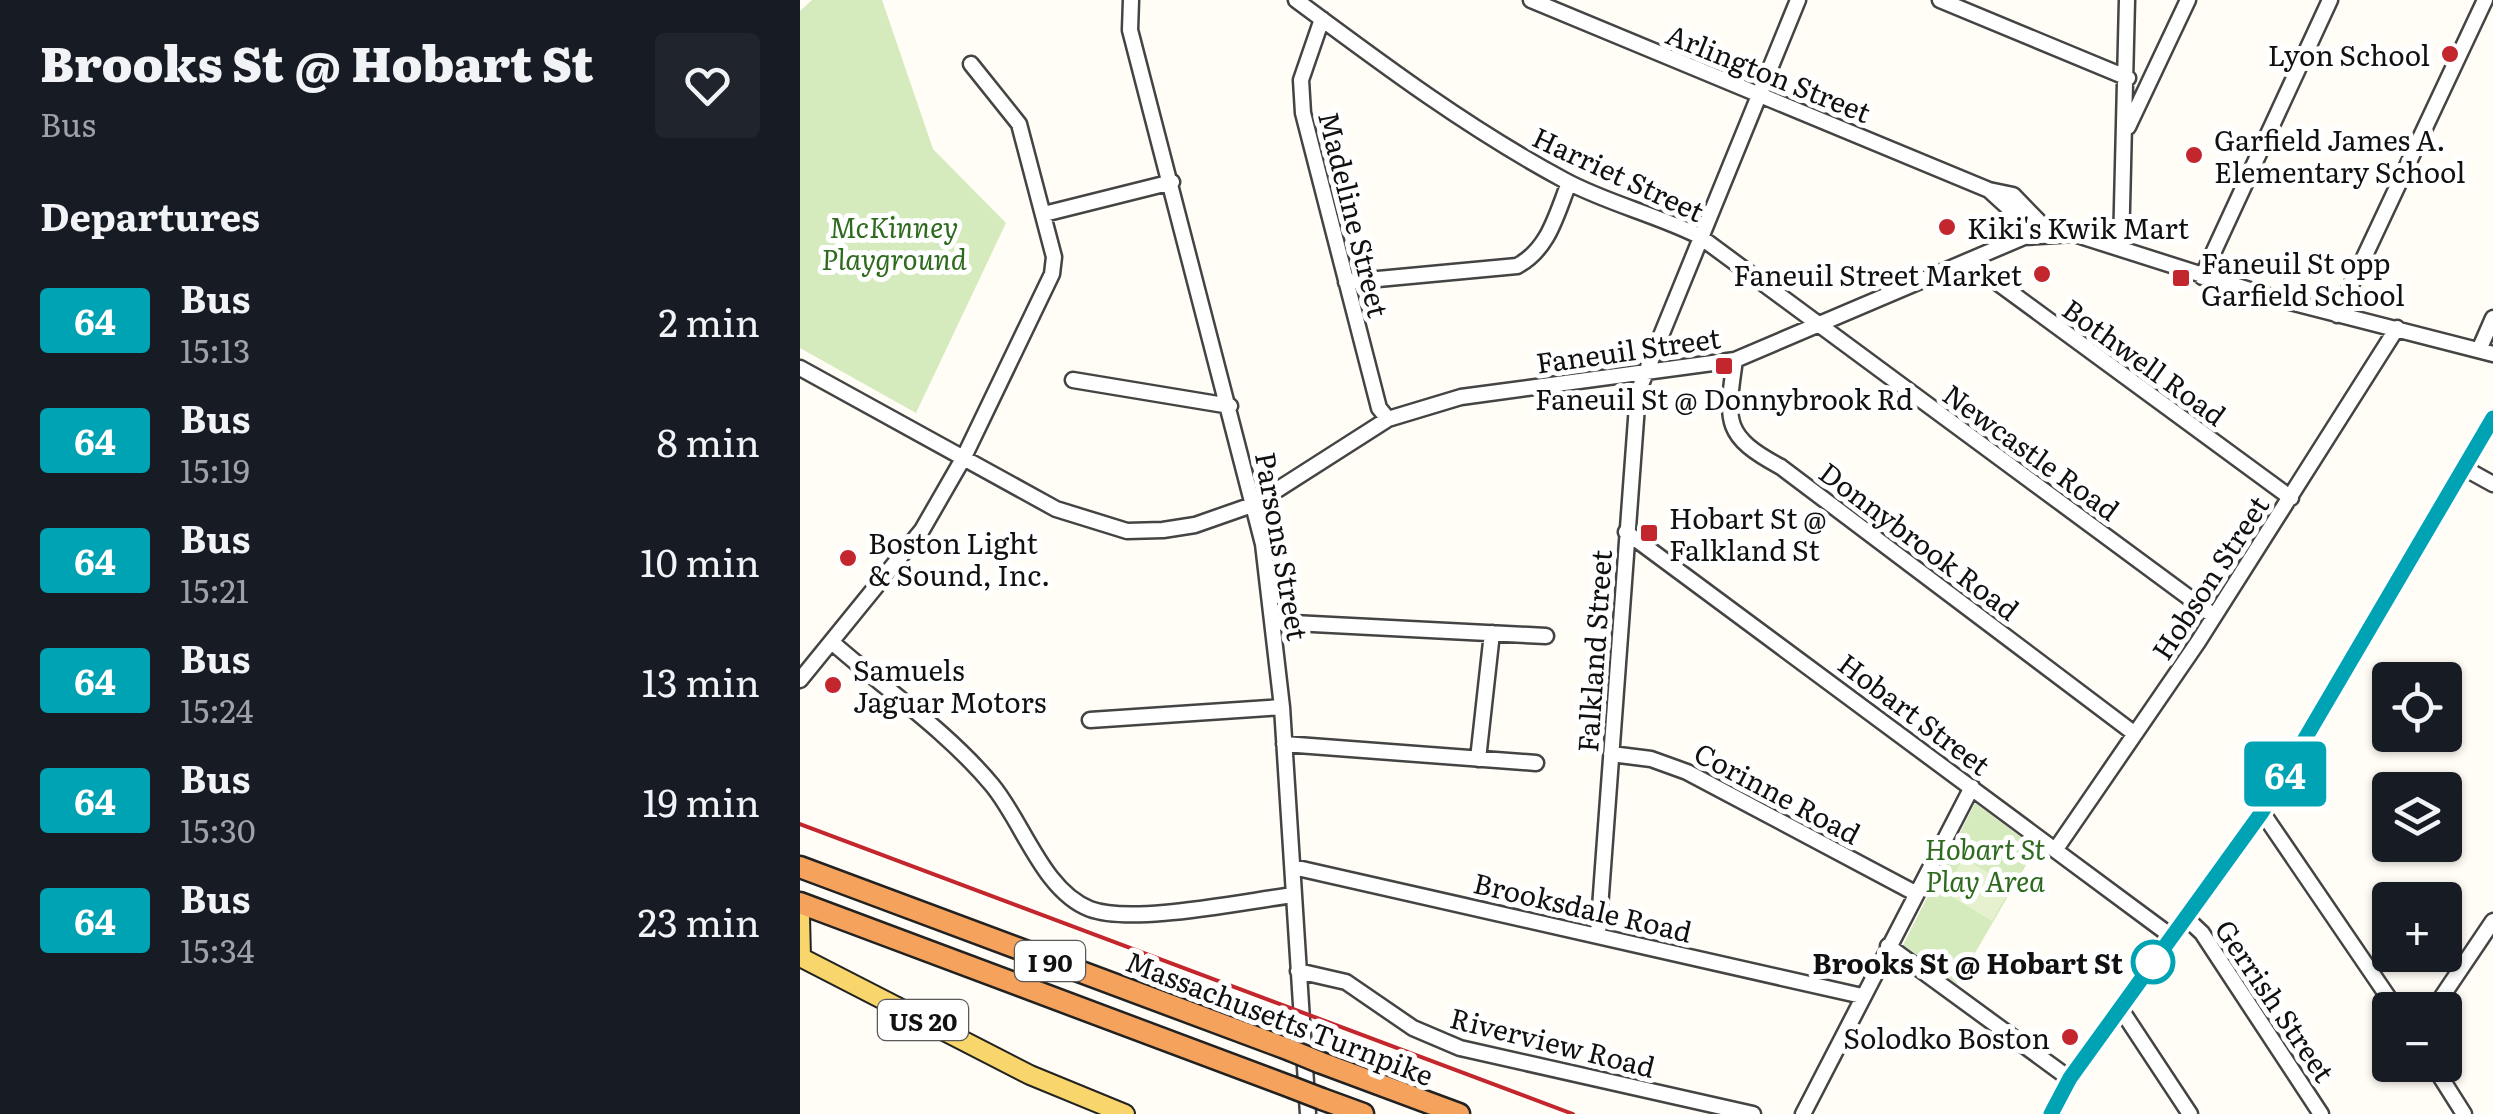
<!DOCTYPE html>
<meta charset="utf-8">
<style>
:root{--surface:#171b24;--page:#20242c;--text:#f1f3f6;--muted:#9ea1a6}
body{margin:0;font-family:Literata,serif;background:var(--page);color:var(--text);height:100vh;display:flex;flex-direction:column;font-size:38px;white-space:nowrap}
*{box-sizing:border-box;margin:0}
p{font-size:32px;color:var(--muted)}
.icon{flex:none;width:55px;height:55px;fill:none;stroke:currentColor;stroke-width:2;stroke-linecap:round;stroke-linejoin:round}
.map{position:relative;flex:1;overflow:hidden}
.sheet{display:flex;flex-direction:column;background:var(--surface);width:800px}
.sheet>*{flex:none}
.badge{padding:0 20px;border-radius:8px;font-size:35px;line-height:65px}
.fabs{position:absolute;left:1572px;top:662px;display:grid;gap:20px}
.fabs a{display:grid;place-items:center;width:90px;height:90px;border-radius:10px;background:var(--surface);box-shadow:0 2px 8px #0004;font-size:50px}
.map>.badge{position:absolute;translate:-50% -50%;box-shadow:0 0 0 5px #fff}
h2{padding:0 40px;font-size:38px;line-height:90px}
.round{display:grid;place-items:center;flex:none;width:105px;height:105px;border-radius:10px;background:var(--page)}
.head{display:flex;align-items:center;justify-content:space-between;height:170px;padding:0 40px}
h1{font-size:48px;font-weight:800;line-height:75px}
ul{padding:0;list-style:none}
li{display:flex;align-items:center;gap:30px;height:120px;padding:0 40px}
li div{flex:1}
li b{display:block;font-size:38px}
li em{font-style:normal}
li .badge{min-width:110px;font-weight:700;text-align:center}
main{display:flex;flex:1;min-height:0}
.map>svg:first-child{display:block}
.green{fill:#d5ebbd}
.pitch{fill:#e6f2cf}
.lines{fill:none;stroke-linecap:round;stroke-linejoin:round}
.minor-casing{stroke:#444;stroke-width:19}
.major-casing{stroke:#222;stroke-width:22}
.highway-casing{stroke:#222;stroke-width:25}
.minor{stroke:#fff;stroke-width:14}
.major{stroke:#f9d66b;stroke-width:18}
.highway{stroke:#f5a25d;stroke-width:20}
.rail{stroke:#c4262e;stroke-width:4}
.highway-bridge-casing{stroke:#222;stroke-width:25;stroke-linecap:butt}
.highway-bridge{stroke:#f5a25d;stroke-width:20}
.line-casing{stroke:#fff;stroke-width:22}
.line{stroke:#00a3b4;stroke-width:15}
.poi-dot{fill:#c4262e;stroke:#fff;stroke-width:4}
.stop-dot{fill:#fff;stroke:#00a3b4;stroke-width:5}
.labels{text-anchor:middle;dominant-baseline:central;stroke-width:10;stroke-linejoin:round;paint-order:stroke}
.shield{fill:#fff;stroke:#585858;stroke-width:2.5}
.shield-label{font-size:25px;font-weight:bold;fill:#111}
.poi-label{font-size:28px;fill:#111;stroke:#fff;text-anchor:start}
.street-label{font-size:28px;fill:#111;stroke:#fff}
.park-label{font-size:28px;font-style:italic;fill:#2f6b1f;stroke:#fff}
.stop-label{font-size:28px;font-weight:bold;fill:#111;stroke:#fff;text-anchor:end}
</style>
<main>
<section class="sheet">
<div class="head"><div><h1>Brooks St @ Hobart St</h1><p>Bus</p></div><a class="round"><svg class="icon" aria-label="heart" viewBox="0 0 24 24"><path d="M12 20l-8-8c-3-5 5-10 8-4 3-6 11-1 8 4z"/></svg></a></div>
<h2>Departures</h2>
<ul>
<li><span class="badge" style="background:#00a3b4;color:#fff">64</span><div><b>Bus</b><p>15:13</p></div><em>2 min</em></li>
<li><span class="badge" style="background:#00a3b4;color:#fff">64</span><div><b>Bus</b><p>15:19</p></div><em>8 min</em></li>
<li><span class="badge" style="background:#00a3b4;color:#fff">64</span><div><b>Bus</b><p>15:21</p></div><em>10 min</em></li>
<li><span class="badge" style="background:#00a3b4;color:#fff">64</span><div><b>Bus</b><p>15:24</p></div><em>13 min</em></li>
<li><span class="badge" style="background:#00a3b4;color:#fff">64</span><div><b>Bus</b><p>15:30</p></div><em>19 min</em></li>
<li><span class="badge" style="background:#00a3b4;color:#fff">64</span><div><b>Bus</b><p>15:34</p></div><em>23 min</em></li>
</ul>
</section>
<div class="map">
<svg width="1693" height="1114" viewBox="0 0 1693 1114">
<rect width="100%" height="100%" fill="#fffdf5"/>
<!-- green -->
<path class="green" d="M 12,0 L 82,0 L 133,149 L 206,223 L 116,413 L 0,348 L 0,11 Z
M 1175,803 L 1236,848 L 1157,984 L 1103,945 Z"/>
<!-- pitch -->
<path class="pitch" d="M 1164,858 L 1211,887 L 1192,921 L 1144,892 Z"/>
<g class="lines">
<!-- minor casing -->
<g class="minor-casing">
<path id="minor" d="M 331,0 L 330,30 L 463,544 L 482,707 L 508,1114
M 496,0 C 582,64 669,129 764,180 C 806,203 855,214 899,236 L 1414,616
M 731,0 L 1189,190 L 1213,195 L 1252,235
M 1140,0 L 1328,78
M 522,19 L 501,80 L 503,113 L 579,408 L 588,419
M 1328,127 L 1388,0
M 1190,191 L 1212,211 L 1224,237
M 244,214 L 372,182
M 1321,248 L 1327,0
M 1173,260 L 1183,272 L 1491,498
M 1402,277 L 1530,0
M 546,282 L 717,266 C 749,249 756,215 769,183
M 1537,315 L 1685,0
M 1679,350 L 1693,318
M 935,360 C 926,422 923,436 981,467 L 1335,734
M 0,368 L 256,509 L 327,531 L 363,530 L 395,525 L 455,504 L 588,419 L 661,397 L 935,360 L 1224,237 L 1274,234 L 1478,299 L 1693,354
M 273,380 L 430,406
M 1664,468 L 1693,484
M 826,532 L 1371,936
M 474,622 L 746,636
M 33,643 C 85,689 147,731 192,785 C 223,822 243,891 290,909 C 333,925 445,901 494,895
M 0,680 L 122,530 L 164,457 L 252,274 L 254,257 L 219,124 L 171,64
M 290,720 L 482,707
M 484,744 L 736,763
M 811,754 L 851,759 L 887,772 L 1115,893
M 678,759 L 692,633
M 1462,812 L 1597,1010
M 1256,849 L 1398,642 L 1597,328
M 493,867 L 1062,996
M 1385,917 L 1402,933 L 1521,1114
M 798,935 L 838,392 L 998,0
M 1088,946 L 1270,1079
M 498,971 L 546,982 L 613,1028 L 660,1048 L 953,1114
M 1320,1008 L 1390,1114
M 1633,1010 L 1693,921
M 1633,1065 L 1664,1114
M 1003,1114 L 1172,787
M 1251,1114 L 1270,1079 L 1462,812 L 1693,418"/>
</g>
<!-- major casing -->
<g class="major-casing">
<path id="major" d="M 0,916 L 1,958
M 0,957 L 230,1075 L 325,1114"/>
</g>
<!-- highway casing -->
<g class="highway-casing">
<path id="highway" d="M 0,867 L 490,1050
M 0,903 L 491,1087
M 519,1062 L 659,1114
M 522,1099 L 563,1114"/>
</g>
<!-- minor -->
<use href="#minor" class="minor"/>
<!-- major -->
<use href="#major" class="major"/>
<!-- highway -->
<use href="#highway" class="highway"/>
<!-- rail -->
<path class="rail" d="M 0,824 L 773,1114"/>
<!-- highway-bridge casing -->
<g class="highway-bridge-casing">
<path id="highway-bridge" d="M 490,1050 L 519,1062
M 491,1087 L 522,1099"/>
</g>
<!-- highway-bridge -->
<use href="#highway-bridge" class="highway-bridge"/>
</g>
<g class="lines">
<!-- line casing -->
<g class="line-casing">
<path id="line" d="M 1251,1114 L 1270,1078 L 1462,812 L 1693,418"/>
</g>
<!-- line -->
<use href="#line" class="line"/>
</g>
<!-- markers -->
<g class="poi-dot">
<circle cx="1650" cy="54" r="10"/>
<circle cx="1394" cy="155" r="10"/>
<circle cx="1147" cy="227" r="10"/>
<circle cx="1242" cy="274" r="10"/>
<rect x="1371" y="268" width="20" height="20" rx="5"/>
<rect x="914" y="356" width="20" height="20" rx="5"/>
<rect x="839" y="523" width="20" height="20" rx="5"/>
<circle cx="48" cy="558" r="10"/>
<circle cx="33" cy="685" r="10"/>
<circle cx="1270" cy="1037" r="10"/>
</g>
<circle class="stop-dot" cx="1353" cy="962" r="20"/>
<g class="labels">
<!-- shield labels -->
<g class="shield">
<rect x="215" y="941" width="70" height="40" rx="8"/>
<rect x="78" y="1000" width="90" height="40" rx="8"/>
</g>
<g class="shield-label">
<text x="250" y="961">I 90</text>
<text x="123" y="1020">US 20</text>
</g>
<!-- poi labels -->
<g class="poi-label">
<text x="1630" y="54" text-anchor="end">Lyon School</text>
<text x="1414" y="139">Garfield James A.<tspan x="1414" dy="32">Elementary School</tspan></text>
<text x="1167" y="227">Kiki's Kwik Mart</text>
<text x="1401" y="262">Faneuil St opp<tspan x="1401" dy="32">Garfield School</tspan></text>
<text x="1222" y="274" text-anchor="end">Faneuil Street Market</text>
<text x="924" y="398" text-anchor="middle">Faneuil St @ Donnybrook Rd</text>
<text x="869" y="517">Hobart St @<tspan x="869" dy="32">Falkland St</tspan></text>
<text x="68" y="542">Boston Light<tspan x="68" dy="32">&amp; Sound, Inc.</tspan></text>
<text x="53" y="669">Samuels<tspan x="53" dy="32">Jaguar Motors</tspan></text>
<text x="1250" y="1037" text-anchor="end">Solodko Boston</text>
</g>
<!-- street labels -->
<g class="street-label">
<text transform="translate(969 72) rotate(22)">Arlington Street</text>
<text transform="translate(819 173) rotate(25)">Harriet Street</text>
<text transform="translate(555 214) rotate(76)">Madeline Street</text>
<text transform="translate(828 349) rotate(-8)">Faneuil Street</text>
<text transform="translate(1345 361) rotate(36)">Bothwell Road</text>
<text transform="translate(1232 451) rotate(36)">Newcastle Road</text>
<text transform="translate(1120 540) rotate(37)">Donnybrook Road</text>
<text transform="translate(483 546) rotate(80)">Parsons Street</text>
<text transform="translate(1409 577) rotate(-57)">Hobson Street</text>
<text transform="translate(793 651) rotate(-86)">Falkland Street</text>
<text transform="translate(1115 713) rotate(37)">Hobart Street</text>
<text transform="translate(978 792) rotate(28)">Corinne Road</text>
<text transform="translate(783 906) rotate(13)">Brooksdale Road</text>
<text transform="translate(1476 1000) rotate(56)">Gerrish Street</text>
<text transform="translate(480 1017) rotate(21)">Massachusetts Turnpike</text>
<text transform="translate(753 1041) rotate(14)">Riverview Road</text>
</g>
<!-- park labels -->
<g class="park-label">
<text x="94" y="226">McKinney<tspan x="94" dy="32">Playground</tspan></text>
<text x="1185" y="848">Hobart St<tspan x="1185" dy="32">Play Area</tspan></text>
</g>
<!-- stop labels -->
<g class="stop-label">
<text x="1323" y="962">Brooks St @ Hobart St</text>
</g>
</g>
</svg>
<div class="fabs">
<a><svg class="icon" aria-label="locate" viewBox="0 0 24 24"><circle cx="12" cy="12" r="6"/><path d="M12 2v4M12 18v4M2 12h4M18 12h4"/></svg></a>
<a><svg class="icon" aria-label="layers" viewBox="0 0 24 24"><path d="M12 4l9 5-9 5-9-5zM3 14l9 5 9-5"/></svg></a>
<a>+</a>
<a>−</a>
</div>
<b class="badge" style="left:1485px;top:774px;background:#00a3b4;color:#fff">64</b>
</div>
</main>
